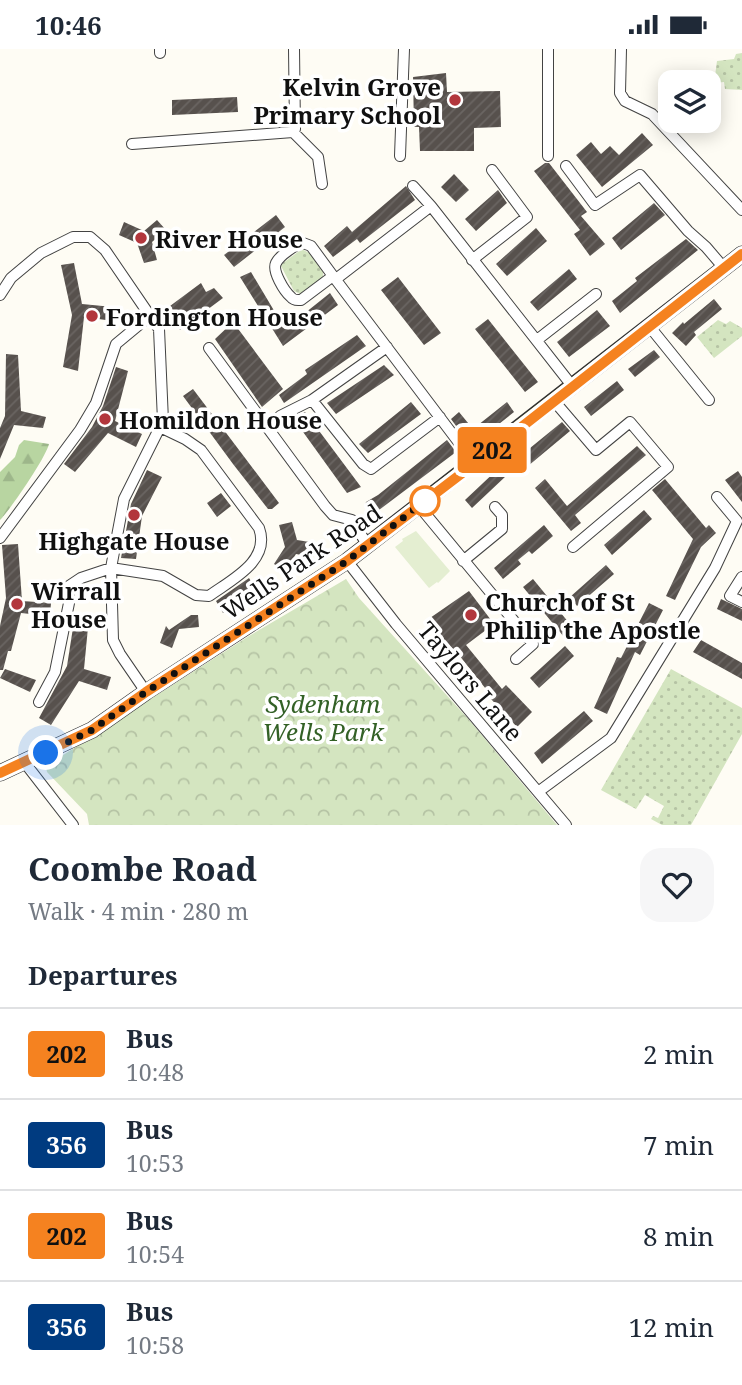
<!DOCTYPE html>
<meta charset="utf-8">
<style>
:root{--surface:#fff;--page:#f6f6f7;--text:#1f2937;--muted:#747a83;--line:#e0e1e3}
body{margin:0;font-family:"Noto Serif",serif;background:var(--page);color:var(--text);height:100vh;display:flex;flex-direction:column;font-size:26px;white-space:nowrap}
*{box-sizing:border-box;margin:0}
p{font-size:23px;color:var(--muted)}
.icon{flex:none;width:38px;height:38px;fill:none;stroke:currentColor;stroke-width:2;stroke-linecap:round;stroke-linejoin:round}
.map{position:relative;height:776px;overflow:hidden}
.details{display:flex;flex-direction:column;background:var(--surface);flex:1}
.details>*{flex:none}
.badge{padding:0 14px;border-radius:5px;font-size:24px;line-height:46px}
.fabs{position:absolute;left:658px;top:21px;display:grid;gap:14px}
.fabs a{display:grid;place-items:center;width:63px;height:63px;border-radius:14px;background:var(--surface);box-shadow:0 4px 18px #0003;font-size:35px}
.you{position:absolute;width:35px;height:35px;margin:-18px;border:5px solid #fff;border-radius:50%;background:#1a73e8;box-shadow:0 0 0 10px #1a73e833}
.map>.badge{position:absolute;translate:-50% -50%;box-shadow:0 0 0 4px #fff}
h2{padding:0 28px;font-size:26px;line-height:63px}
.round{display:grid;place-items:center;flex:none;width:74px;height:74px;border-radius:21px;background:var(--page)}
.head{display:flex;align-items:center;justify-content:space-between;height:119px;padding:0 28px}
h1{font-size:33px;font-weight:700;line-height:52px}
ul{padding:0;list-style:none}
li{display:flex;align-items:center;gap:21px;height:91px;padding:0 28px;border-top:2px solid var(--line)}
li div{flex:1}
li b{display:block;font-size:26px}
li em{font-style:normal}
li .badge{min-width:77px;font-weight:700;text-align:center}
.status{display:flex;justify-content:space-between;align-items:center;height:49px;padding:0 35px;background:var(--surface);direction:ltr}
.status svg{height:19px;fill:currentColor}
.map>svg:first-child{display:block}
.grass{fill:url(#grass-dots)}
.forest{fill:url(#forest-firs)}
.park{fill:url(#park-crowns)}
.pitch{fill:#e4eed1}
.building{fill:url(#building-hatch)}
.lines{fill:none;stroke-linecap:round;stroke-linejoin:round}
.street-casing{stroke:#434343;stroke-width:12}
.secondary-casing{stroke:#323232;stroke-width:17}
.street{stroke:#fff;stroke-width:10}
.secondary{stroke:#f6efb6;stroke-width:14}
.line-casing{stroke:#fff;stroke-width:16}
.line{stroke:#f58220;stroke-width:10}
.walk{stroke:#101010;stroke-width:7;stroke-dasharray:0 12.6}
.poi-dot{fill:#b2363c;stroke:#fff;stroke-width:2.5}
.stop-dot{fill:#fff;stroke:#f58220;stroke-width:3.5}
.labels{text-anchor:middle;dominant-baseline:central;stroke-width:7;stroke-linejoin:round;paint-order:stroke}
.poi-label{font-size:24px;font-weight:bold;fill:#101010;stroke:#fff;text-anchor:start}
.street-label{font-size:24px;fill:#101010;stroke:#fff}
.park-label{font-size:24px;font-style:italic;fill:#336126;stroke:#fff}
</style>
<div class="status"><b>10:46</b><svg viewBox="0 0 49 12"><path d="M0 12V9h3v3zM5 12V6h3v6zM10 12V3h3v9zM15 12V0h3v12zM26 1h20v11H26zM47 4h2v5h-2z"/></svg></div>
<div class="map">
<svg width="742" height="776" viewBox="0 0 742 776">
<defs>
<pattern id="grass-dots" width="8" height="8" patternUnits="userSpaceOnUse" patternTransform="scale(1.75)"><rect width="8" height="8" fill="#d4e5c0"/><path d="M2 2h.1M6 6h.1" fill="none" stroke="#b5c3a4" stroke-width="1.8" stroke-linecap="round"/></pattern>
<pattern id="forest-firs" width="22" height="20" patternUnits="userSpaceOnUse" patternTransform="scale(1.75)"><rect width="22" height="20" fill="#b8d5a1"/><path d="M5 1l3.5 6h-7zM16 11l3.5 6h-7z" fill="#9db68a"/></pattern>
<pattern id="park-crowns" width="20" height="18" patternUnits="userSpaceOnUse" patternTransform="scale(1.75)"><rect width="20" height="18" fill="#d4e5c0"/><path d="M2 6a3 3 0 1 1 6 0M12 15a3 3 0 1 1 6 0" fill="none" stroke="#b5c3a4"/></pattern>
<pattern id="building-hatch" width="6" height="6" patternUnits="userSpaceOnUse" patternTransform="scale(1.75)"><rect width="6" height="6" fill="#57514d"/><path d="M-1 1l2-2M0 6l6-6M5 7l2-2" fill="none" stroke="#6a6562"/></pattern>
</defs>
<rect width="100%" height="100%" fill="#fefcf4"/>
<!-- grass -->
<path class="grass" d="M 742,4 L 742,41 L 725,40 L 724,33 L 714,34 L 717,12 L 734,10 L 736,5 Z
M 302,200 L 309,204 L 323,223 L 323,228 L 300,245 L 294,242 L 281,217 L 283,214 Z
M 718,271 L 726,275 L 730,272 L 742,279 L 742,287 L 714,309 L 697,288 Z
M 671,620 L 742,659 L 742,685 L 691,776 L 662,776 L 651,770 L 653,767 L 658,769 L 664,757 L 645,746 L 636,760 L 601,741 Z"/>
<!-- forest -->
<path class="forest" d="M 24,391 L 49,395 C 46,408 11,460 0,471 L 0,423 L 15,408 L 19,396 Z"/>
<!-- park -->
<path class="park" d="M 346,530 L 359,549 L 470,672 L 557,776 L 89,776 L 87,765 L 47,723 L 46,717 L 249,587 Z"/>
<!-- pitch -->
<path class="pitch" d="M 416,482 L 450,522 L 438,534 L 437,533 L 429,539 L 395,498 L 403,492 L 402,490 Z"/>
<!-- building -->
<path class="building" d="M 446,24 L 447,43 L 500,42 L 501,78 L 474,79 L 474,102 L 420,102 L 419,78 L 414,78 L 413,28 Z
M 237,48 L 238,63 L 172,66 L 172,51 Z
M 642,84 L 653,96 L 602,138 L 576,106 L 591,93 L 601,105 L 610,97 L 619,106 Z
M 545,114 L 549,114 L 587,163 L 581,167 L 605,195 L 590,207 L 574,185 L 580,181 L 534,122 Z
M 454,125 L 469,141 L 456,153 L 441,138 Z
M 406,137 L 415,151 L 360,194 L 357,190 L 333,208 L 324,197 L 347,177 L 352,183 Z
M 498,141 L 507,154 L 476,182 L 465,170 Z
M 654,154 L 665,166 L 621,201 L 612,189 Z
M 276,166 L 285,178 L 234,218 L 224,206 Z
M 157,171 L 166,181 L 152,193 L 157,211 L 144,214 L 137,194 L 119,186 L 124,173 L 144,182 Z
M 536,179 L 547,192 L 507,227 L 496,215 Z
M 686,190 L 698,201 L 620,264 L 612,252 L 637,232 L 635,229 Z
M 74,214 L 82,255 L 113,258 L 113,272 L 84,268 L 78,322 L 63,318 L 72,266 L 61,216 Z
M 569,220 L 577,230 L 538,262 L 530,253 Z
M 251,223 L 285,280 L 330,244 L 338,256 L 283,297 L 240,228 Z
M 398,228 L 441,284 L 424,296 L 381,241 Z
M 201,234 L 206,243 L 214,239 L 223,249 L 180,281 L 166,260 Z
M 714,250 L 722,260 L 694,283 L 696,286 L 686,297 L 672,284 L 683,273 L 684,275 Z
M 597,261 L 610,277 L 569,308 L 557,293 Z
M 488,270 L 538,333 L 525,343 L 475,280 Z
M 233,273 L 283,340 L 262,358 L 215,290 Z
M 357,286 L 366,297 L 284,354 L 279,346 L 307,325 L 305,321 Z
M 654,301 L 660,308 L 635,328 L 628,320 Z
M 6,305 L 18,306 L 21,362 L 46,368 L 43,379 L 14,376 L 0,410 L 0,379 L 5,367 Z
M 384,316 L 394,326 L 336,365 L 327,354 Z
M 116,318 L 128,322 L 115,372 L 142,385 L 136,398 L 108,384 L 75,423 L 64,415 L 92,378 L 103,357 Z
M 617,332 L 624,341 L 591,367 L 584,358 Z
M 193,340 L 279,454 L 272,460 L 268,460 L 233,415 L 183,347 Z
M 411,353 L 421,365 L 368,404 L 359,395 Z
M 507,353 L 514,363 L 480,390 L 482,393 L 473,400 L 451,370 L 459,363 L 473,380 Z
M 305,363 L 361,438 L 347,444 L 293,369 Z
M 562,373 L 570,382 L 516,427 L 508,417 Z
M 447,391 L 456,403 L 375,464 L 365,457 L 366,453 L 378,446 Z
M 637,397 L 646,406 L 575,466 L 581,474 L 571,482 L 535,439 L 545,430 L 567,457 Z
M 499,419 L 506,427 L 472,459 L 465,451 Z
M 147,421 L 162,428 L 142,467 L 136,510 L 121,509 L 131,455 Z
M 738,422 L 742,428 L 742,453 L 725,431 Z
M 665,430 L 706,479 L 709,476 L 716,484 L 701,498 L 675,551 L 666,547 L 693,490 L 652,441 Z
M 221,444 L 231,457 L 217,468 L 207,454 Z
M 644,461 L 652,470 L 612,506 L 604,496 Z
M 292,473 L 297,491 L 316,494 L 313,508 L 296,505 L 285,522 L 274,515 L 285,498 L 279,476 Z
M 544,476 L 553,487 L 532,505 L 529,502 L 518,511 L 521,515 L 503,530 L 494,519 Z
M 18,495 L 22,552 L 51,554 L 50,567 L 21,564 L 11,602 L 8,602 L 3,621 L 0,621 L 0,577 L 6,549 L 2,496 Z
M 606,516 L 614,525 L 577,557 L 570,548 Z
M 249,529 L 257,542 L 223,564 L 216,552 Z
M 533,530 L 574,580 L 564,588 L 523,538 Z
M 469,542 L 494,575 L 466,596 L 502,640 L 506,636 L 532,663 L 517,678 L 491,650 L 493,649 L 459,606 L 437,584 L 441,581 L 430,569 Z
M 721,550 L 742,560 L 742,572 L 717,560 Z
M 649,554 L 663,561 L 640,606 L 635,603 L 607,665 L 594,659 L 617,608 L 621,609 Z
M 75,566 L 89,568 L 84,620 L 111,628 L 107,641 L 79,632 L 51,676 L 39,669 L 67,617 Z
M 191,566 L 198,566 L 199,578 L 179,580 L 172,599 L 160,594 L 166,577 L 169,581 Z
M 701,591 L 742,614 L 742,630 L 693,603 Z
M 565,597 L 574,607 L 539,639 L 530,629 Z
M 5,620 L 36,631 L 30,643 L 0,629 Z
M 584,662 L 593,672 L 542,715 L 534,704 Z"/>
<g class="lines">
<!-- street casing -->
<g class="street-casing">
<path id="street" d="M 621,0 L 620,44 L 625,52 L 652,65 L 742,161
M 160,4 L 160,0
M 293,83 L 318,108 L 322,135
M 132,95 L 293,83 L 295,80 L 294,0
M 400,107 L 404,0
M 548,107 L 548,0
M 566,117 L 595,156 L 640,126 L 688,182 L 706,198 L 724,219
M 413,137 L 431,157 L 573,338
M 303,194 L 311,197 L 333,227 L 301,251 C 297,251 294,252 291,248 C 284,242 272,222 276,214 C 280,206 295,196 303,194 Z
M 472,211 L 527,168 L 492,121
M 333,227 L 475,415
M 336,230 L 431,157
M 0,246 L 11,229 L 41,204 L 73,188 L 90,188 L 105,201 L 159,280 L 163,372 L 124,450 L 111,519 L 113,591 L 120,605 L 146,643
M 650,278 L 709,351
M 537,291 L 596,245
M 387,298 L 312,351 L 363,415 L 371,420 L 440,368
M 209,299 L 325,457 L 333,466 L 352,471 L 368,497
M 555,353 L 596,401 L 630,373 L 668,418 L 573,498
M 280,367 L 312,351
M 419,457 L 533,595 L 516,610
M 0,489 L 80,381 L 96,354 L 116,295 L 151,266
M 347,512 L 396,575 L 566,776
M 463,512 L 502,480 L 502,466 L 495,458
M 742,528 L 730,547 L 742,553
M 39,653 L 55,623 L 69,554 L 69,537 L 81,529 L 111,519 L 163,527 L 196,546 L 209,547 C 231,531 271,512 259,479 L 201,401 L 185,390 L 160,378
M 25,714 L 73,776
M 538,743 L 611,689 L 715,519 L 737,472 L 717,448"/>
</g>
<!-- secondary casing -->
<g class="secondary-casing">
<path id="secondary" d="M 0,724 L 92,681 L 146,643 L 347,512 L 742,205"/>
</g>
<!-- street -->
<use href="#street" class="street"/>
<!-- secondary -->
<use href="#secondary" class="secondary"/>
</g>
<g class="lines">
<!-- line casing -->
<g class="line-casing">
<path id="line" d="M 0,724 L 92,681 L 146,643 L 347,512 L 491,402 L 742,205"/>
</g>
<!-- line -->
<use href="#line" class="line"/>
<!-- walk -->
<path class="walk" d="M 46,704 L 92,681 L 146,643 L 347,512 L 425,452"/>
</g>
<!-- markers -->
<g class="poi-dot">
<circle cx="455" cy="51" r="7"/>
<circle cx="141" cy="189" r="7"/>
<circle cx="92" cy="267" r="7"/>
<circle cx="105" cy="370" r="7"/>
<circle cx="134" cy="466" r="7"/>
<circle cx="17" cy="555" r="7"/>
<circle cx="471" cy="566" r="7"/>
</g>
<circle class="stop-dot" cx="425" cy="452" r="14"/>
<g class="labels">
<!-- poi labels -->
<g class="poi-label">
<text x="441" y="37" text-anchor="end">Kelvin Grove<tspan x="441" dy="28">Primary School</tspan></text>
<text x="155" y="189">River House</text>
<text x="106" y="267">Fordington House</text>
<text x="119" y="370">Homildon House</text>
<text x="134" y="491" text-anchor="middle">Highgate House</text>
<text x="31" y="541">Wirrall<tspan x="31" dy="28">House</tspan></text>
<text x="485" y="552">Church of St<tspan x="485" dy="28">Philip the Apostle</tspan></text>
</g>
<!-- street labels -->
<g class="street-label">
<text transform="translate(301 512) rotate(-34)">Wells Park Road</text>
<text transform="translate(471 632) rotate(50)">Taylors Lane</text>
</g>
<!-- park labels -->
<g class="park-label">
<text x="323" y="654">Sydenham<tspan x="323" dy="28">Wells Park</tspan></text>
</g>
</g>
</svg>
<div class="fabs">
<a><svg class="icon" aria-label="layers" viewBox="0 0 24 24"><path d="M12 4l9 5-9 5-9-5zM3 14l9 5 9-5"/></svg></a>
</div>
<div class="you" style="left:46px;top:704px"></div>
<b class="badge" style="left:492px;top:401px;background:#f58220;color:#111">202</b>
</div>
<section class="details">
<div class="head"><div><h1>Coombe Road</h1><p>Walk · 4 min · 280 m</p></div><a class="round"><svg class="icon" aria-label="heart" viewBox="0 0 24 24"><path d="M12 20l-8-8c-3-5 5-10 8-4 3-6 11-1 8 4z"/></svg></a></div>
<h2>Departures</h2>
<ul>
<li><span class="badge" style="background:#f58220;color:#111">202</span><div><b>Bus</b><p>10:48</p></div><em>2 min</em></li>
<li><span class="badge" style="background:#003b80;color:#fff">356</span><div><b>Bus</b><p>10:53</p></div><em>7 min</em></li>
<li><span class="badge" style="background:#f58220;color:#111">202</span><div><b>Bus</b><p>10:54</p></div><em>8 min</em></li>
<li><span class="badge" style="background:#003b80;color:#fff">356</span><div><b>Bus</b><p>10:58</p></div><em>12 min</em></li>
</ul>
</section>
